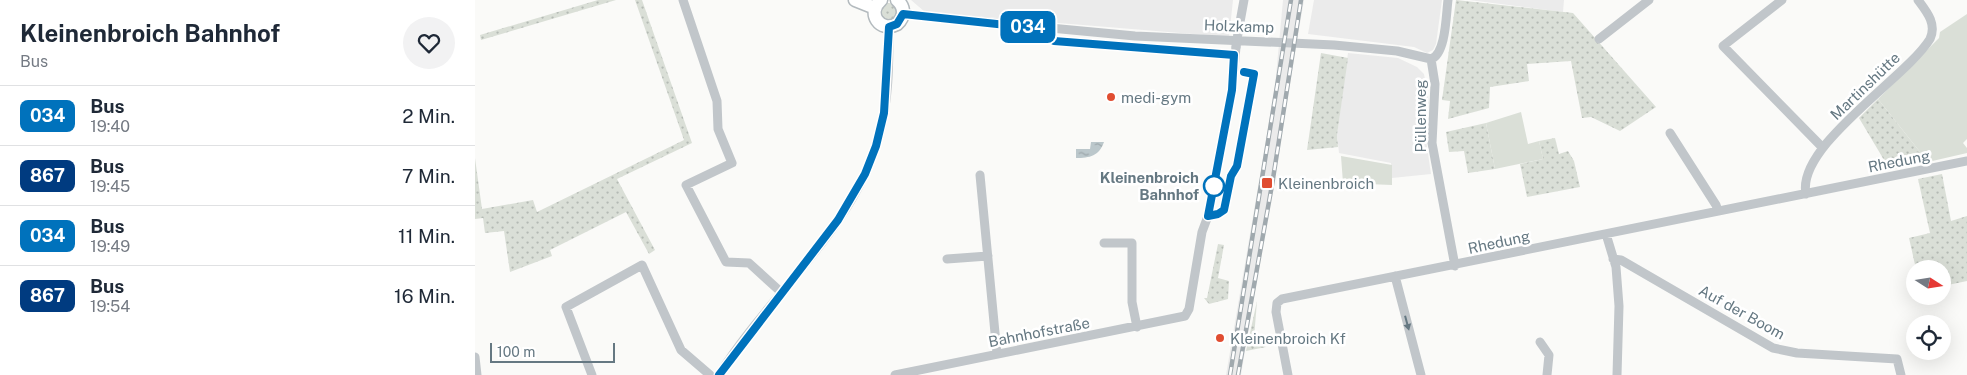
<!DOCTYPE html>
<html lang="de">
<meta charset="utf-8">
<style>
:root{--surface:#fff;--page:#f2f2f3;--text:#1f2937;--muted:#747a83;--line:#e0e1e3}
body{margin:0;font-family:"Public Sans",sans-serif;background:var(--page);color:var(--text);height:100vh;display:flex;flex-direction:column;font-size:19px;white-space:nowrap}
*{box-sizing:border-box;margin:0}
p{font-size:16px;color:var(--muted)}
.icon{flex:none;width:28px;height:28px;fill:none;stroke:currentColor;stroke-width:2;stroke-linecap:round;stroke-linejoin:round}
.map{position:relative;flex:1;overflow:hidden}
.side{display:flex;flex-direction:column;background:var(--surface);width:475px}
.side>*{flex:none}
.badge{padding:0 10px;border-radius:8px;font-size:18px;line-height:32px}
.needle{width:32px;rotate:102deg}
.buttons{position:absolute;left:1431px;top:260px;display:grid;gap:10px}
.buttons a{display:grid;place-items:center;width:45px;height:45px;border-radius:50%;background:var(--surface);box-shadow:0 5px 20px #0002;font-size:25px}
.scale{position:absolute;left:15px;bottom:12px;width:125px;box-sizing:border-box;padding-left:5px;border:2px solid #657882;border-top:0;font-size:14px;line-height:18px;white-space:nowrap;color:#657882;-webkit-text-stroke:4px #fff;paint-order:stroke}
.map>.badge{position:absolute;translate:-50% -50%;box-shadow:0 0 0 2px #fff}
.round{display:grid;place-items:center;flex:none;width:52px;height:52px;border-radius:26px;background:var(--page)}
.overview{display:flex;align-items:center;justify-content:space-between;height:85px;padding:0 20px}
h1{font-size:24px;font-weight:700;line-height:38px}
ul{padding:0;list-style:none}
li{display:flex;align-items:center;gap:15px;height:60px;padding:0 20px;border-top:1px solid var(--line)}
li div{flex:1}
li b{display:block;font-size:19px}
li em{font-style:normal}
li .badge{min-width:55px;font-weight:700;text-align:center}
main{display:flex;flex:1;min-height:0}
.map>svg:first-child{display:block}
.built{fill:#ebebeb}
.grass{fill:url(#grass-dots)}
.green{fill:#dadfd7}
.water{fill:url(#water-ripples)}
.lines{fill:none;stroke-linecap:round;stroke-linejoin:round}
.secondary-casing{stroke:#b3babe;stroke-width:15}
.street{stroke:#c1c6ca;stroke-width:9}
.secondary{stroke:#fff;stroke-width:12}
.rail-casing{stroke:#a0a9ae;stroke-width:4.5}
.rail{stroke:#fff;stroke-width:2.5;stroke-dasharray:8;stroke-linecap:butt}
.street-bridge{stroke:#c1c6ca;stroke-width:9}
.oneway{fill:#657882}
.line-casing{stroke:#fff;stroke-width:11}
.line{stroke:#0072bc;stroke-width:8}
.poi-dot{fill:#e04d31;stroke:#fff;stroke-width:2}
.stop-dot{fill:#fff;stroke:#0072bc;stroke-width:2.5}
.labels{text-anchor:middle;dominant-baseline:central;stroke-width:5;stroke-linejoin:round;paint-order:stroke}
.street-label{font-size:15px;fill:#657882;stroke:#fff}
.poi-label{font-size:15px;fill:#657882;stroke:#fff;text-anchor:start}
.stop-label{font-size:15px;font-weight:bold;fill:#657882;stroke:#fff;text-anchor:end}
</style>
<main>
<section class="side">
<div class="overview"><div><h1>Kleinenbroich Bahnhof</h1><p>Bus</p></div><a class="round"><svg class="icon" aria-label="heart" viewBox="0 0 24 24"><path d="M12 20l-8-8c-3-5 5-10 8-4 3-6 11-1 8 4z"/></svg></a></div>
<ul>
<li><span class="badge" style="background:#0072bc;color:#fff">034</span><div><b>Bus</b><p>19:40</p></div><em>2 Min.</em></li>
<li><span class="badge" style="background:#003b80;color:#fff">867</span><div><b>Bus</b><p>19:45</p></div><em>7 Min.</em></li>
<li><span class="badge" style="background:#0072bc;color:#fff">034</span><div><b>Bus</b><p>19:49</p></div><em>11 Min.</em></li>
<li><span class="badge" style="background:#003b80;color:#fff">867</span><div><b>Bus</b><p>19:54</p></div><em>16 Min.</em></li>
</ul>
</section>
<div class="map">
<svg width="1492" height="375" viewBox="0 0 1492 375">
<defs>
<pattern id="grass-dots" width="8" height="8" patternUnits="userSpaceOnUse" patternTransform="scale(1.25)"><rect width="8" height="8" fill="#dadfd7"/><path d="M2 2h.1M6 6h.1" fill="none" stroke="#b4bab4" stroke-width="1.8" stroke-linecap="round"/></pattern>
<pattern id="water-ripples" width="26" height="14" patternUnits="userSpaceOnUse" patternTransform="scale(1.25)"><rect width="26" height="14" fill="#bbc7cb"/><path d="M2 4q2-2 4 0t4 0M15 11q2-2 4 0t4 0" fill="none" stroke="#9ca6aa"/></pattern>
</defs>
<rect width="100%" height="100%" fill="#fafaf8"/>
<!-- built -->
<path class="built" d="M 436,0 L 758,0 L 754,37 L 450,12 Z
M 808,0 L 829,0 L 766,375 L 751,375 L 800,87 Z
M 839,0 L 967,0 L 961,44 L 958,50 L 952,53 L 939,47 L 833,34 Z
M 994,0 L 1089,0 L 1088,12 Z
M 873,53 L 923,58 L 942,67 L 949,74 L 954,101 L 950,133 L 956,174 L 917,178 L 916,163 L 864,153 L 862,135 Z"/>
<!-- grass -->
<path class="grass" d="M 123,0 L 141,0 L 6,40 L 5,35 Z
M 160,0 L 167,0 L 217,143 L 142,179 L 180,250 L 174,254 L 151,212 L 75,250 L 77,256 L 35,272 L 29,231 L 10,233 L 8,218 L 0,219 L 0,158 L 7,209 L 58,200 L 62,212 L 209,140 Z
M 981,0 L 1098,13 L 1181,107 L 1145,131 L 1116,117 L 1107,118 L 1096,61 L 1052,64 L 1054,81 L 1015,87 L 1014,108 L 973,119 L 975,101 L 967,100 Z
M405 12a9 9 0 1 1 18 0a9 9 0 1 1-18 0Z
M 846,53 L 873,58 L 862,135 L 863,147 L 832,150 Z
M 1403,99 L 1453,162 L 1415,170 L 1384,118 Z
M 1011,123 L 1020,169 L 993,173 L 989,151 L 974,152 L 971,132 Z
M 1080,138 L 1084,154 L 1093,151 L 1099,161 L 1105,187 L 1052,197 L 1045,164 L 1068,159 L 1064,141 Z
M 1467,174 L 1476,221 L 1492,216 L 1492,281 L 1468,286 L 1468,269 L 1441,269 L 1434,238 L 1455,233 L 1443,179 Z
M 743,244 L 749,245 L 743,278 L 754,281 L 753,299 L 734,304 L 729,298 L 732,298 Z
M 782,301 L 779,338 L 791,347 L 771,351 Z"/>
<!-- green -->
<path class="green" d="M 1492,14 L 1492,139 L 1488,143 L 1492,148 L 1492,153 L 1453,162 L 1403,99 L 1464,38 L 1465,32 Z
M 1046,112 L 1053,144 L 1064,141 L 1068,159 L 1020,169 L 1011,123 Z
M 866,156 L 917,165 L 917,185 L 868,183 Z"/>
<!-- water -->
<path class="water" d="M 616,142 L 629,142 C 624,156 615,158 601,158 L 601,149 L 615,149 Z"/>
<g class="lines">
<!-- secondary casing -->
<g class="secondary-casing">
<path id="secondary" d="M 380,0 L 400,8
M 406,0 C 391,13 405,33 422,24 C 430,17 430,7 422,0"/>
</g>
<!-- street -->
<path class="street" d="M 208,0 L 242,101 L 243,129 L 257,163 L 211,185 L 251,262 L 274,263 L 307,293
M 1307,0 L 1248,46 L 1347,147
M 428,14 L 660,36 L 859,45 L 922,51 L 956,59
M 569,29 L 573,38 L 579,41 L 759,55
M 763,33 L 769,0
M 1124,39 L 1174,0
M 956,59 L 960,84 L 957,143 L 980,266
M 956,59 C 971,54 971,15 973,0
M 1195,133 L 1241,205 L 1243,211
M 505,175 L 522,354
M 1331,194 C 1321,146 1431,78 1455,39 C 1462,24 1452,12 1443,0
M 1131,234 L 1141,267 L 1144,306 L 1142,375
M 629,243 L 657,243 L 657,302 L 662,327
M 472,259 L 513,256
M 1138,259 L 1146,260 L 1298,348 L 1322,353 L 1422,359 L 1426,375
M 920,276 L 946,375
M 1065,342 L 1074,355 L 1072,375
M 0,357 L 2,375
M 117,375 L 91,307 L 167,265 L 206,350 L 235,375
M 244,375 C 294,294 378,231 404,136 C 414,101 414,64 414,27
M 420,375 L 710,316 L 714,309 L 727,232 L 733,216 L 757,90 L 761,47
M 813,375 L 801,312 L 802,303 L 807,299 L 1492,161"/>
<!-- secondary -->
<use href="#secondary" class="secondary"/>
<!-- rail casing -->
<g class="rail-casing">
<path id="rail" d="M 755,375 L 816,0
M 763,375 L 797,185 L 826,0"/>
</g>
<!-- rail -->
<use href="#rail" class="rail"/>
<!-- street-bridge -->
<path class="street-bridge" d="M 761,47 L 763,33"/>
</g>
<!-- one-way arrows -->
<defs><path id="oneway-solid" d="M-6-.8H1V-3.2L6.5 0L1 3.2V.8H-6Z" transform="scale(1.25)"/></defs>
<use class="oneway" href="#oneway-solid" transform="translate(932 323) rotate(75)"/>
<g class="lines">
<!-- line casing -->
<g class="line-casing">
<path id="line" d="M 244,375 L 363,220 L 390,174 L 401,146 L 409,113 L 414,27 L 422,24 L 428,14 L 569,29 L 572,37 L 579,41 L 759,55 L 757,90 L 733,216 L 743,214 L 749,210 L 756,176 L 762,166 L 779,74 L 769,72"/>
</g>
<!-- line -->
<use href="#line" class="line"/>
</g>
<!-- markers -->
<g class="poi-dot">
<circle cx="636" cy="97" r="5"/>
<rect x="786" y="177" width="12" height="12" rx="2.5"/>
<circle cx="745" cy="338" r="5"/>
</g>
<circle class="stop-dot" cx="739" cy="186" r="10"/>
<g class="labels">
<!-- street labels -->
<g class="street-label">
<text transform="translate(764 26) rotate(2)">Holzkamp</text>
<text transform="translate(1390 86) rotate(-44)">Martinshütte</text>
<text transform="translate(945 116) rotate(-90)">Püllenweg</text>
<text transform="translate(1424 161) rotate(-11)">Rhedung</text>
<text transform="translate(1024 242) rotate(-12)">Rhedung</text>
<text transform="translate(1267 312) rotate(29)">Auf der Boom</text>
<text transform="translate(564 332) rotate(-11)">Bahnhofstraße</text>
</g>
<!-- poi labels -->
<g class="poi-label">
<text x="646" y="97">medi-gym</text>
<text x="803" y="183">Kleinenbroich</text>
<text x="755" y="338">Kleinenbroich Kf</text>
</g>
<!-- stop labels -->
<g class="stop-label">
<text x="724" y="177">Kleinenbroich<tspan x="724" dy="17">Bahnhof</tspan></text>
</g>
</g>
</svg>
<div class="buttons">
<a><svg class="needle" viewBox="-14 -14 28 28"><path d="M0-13l5 13h-10z" fill="#e53935"/><path d="M0 13l5-13h-10z" fill="#747a83"/></svg></a>
<a><svg class="icon" aria-label="locate" viewBox="0 0 24 24"><circle cx="12" cy="12" r="6"/><path d="M12 2v4M12 18v4M2 12h4M18 12h4"/></svg></a>
</div>
<div class="scale">100 m</div>
<b class="badge" style="left:553px;top:27px;background:#0072bc;color:#fff">034</b>
</div>
</main>
